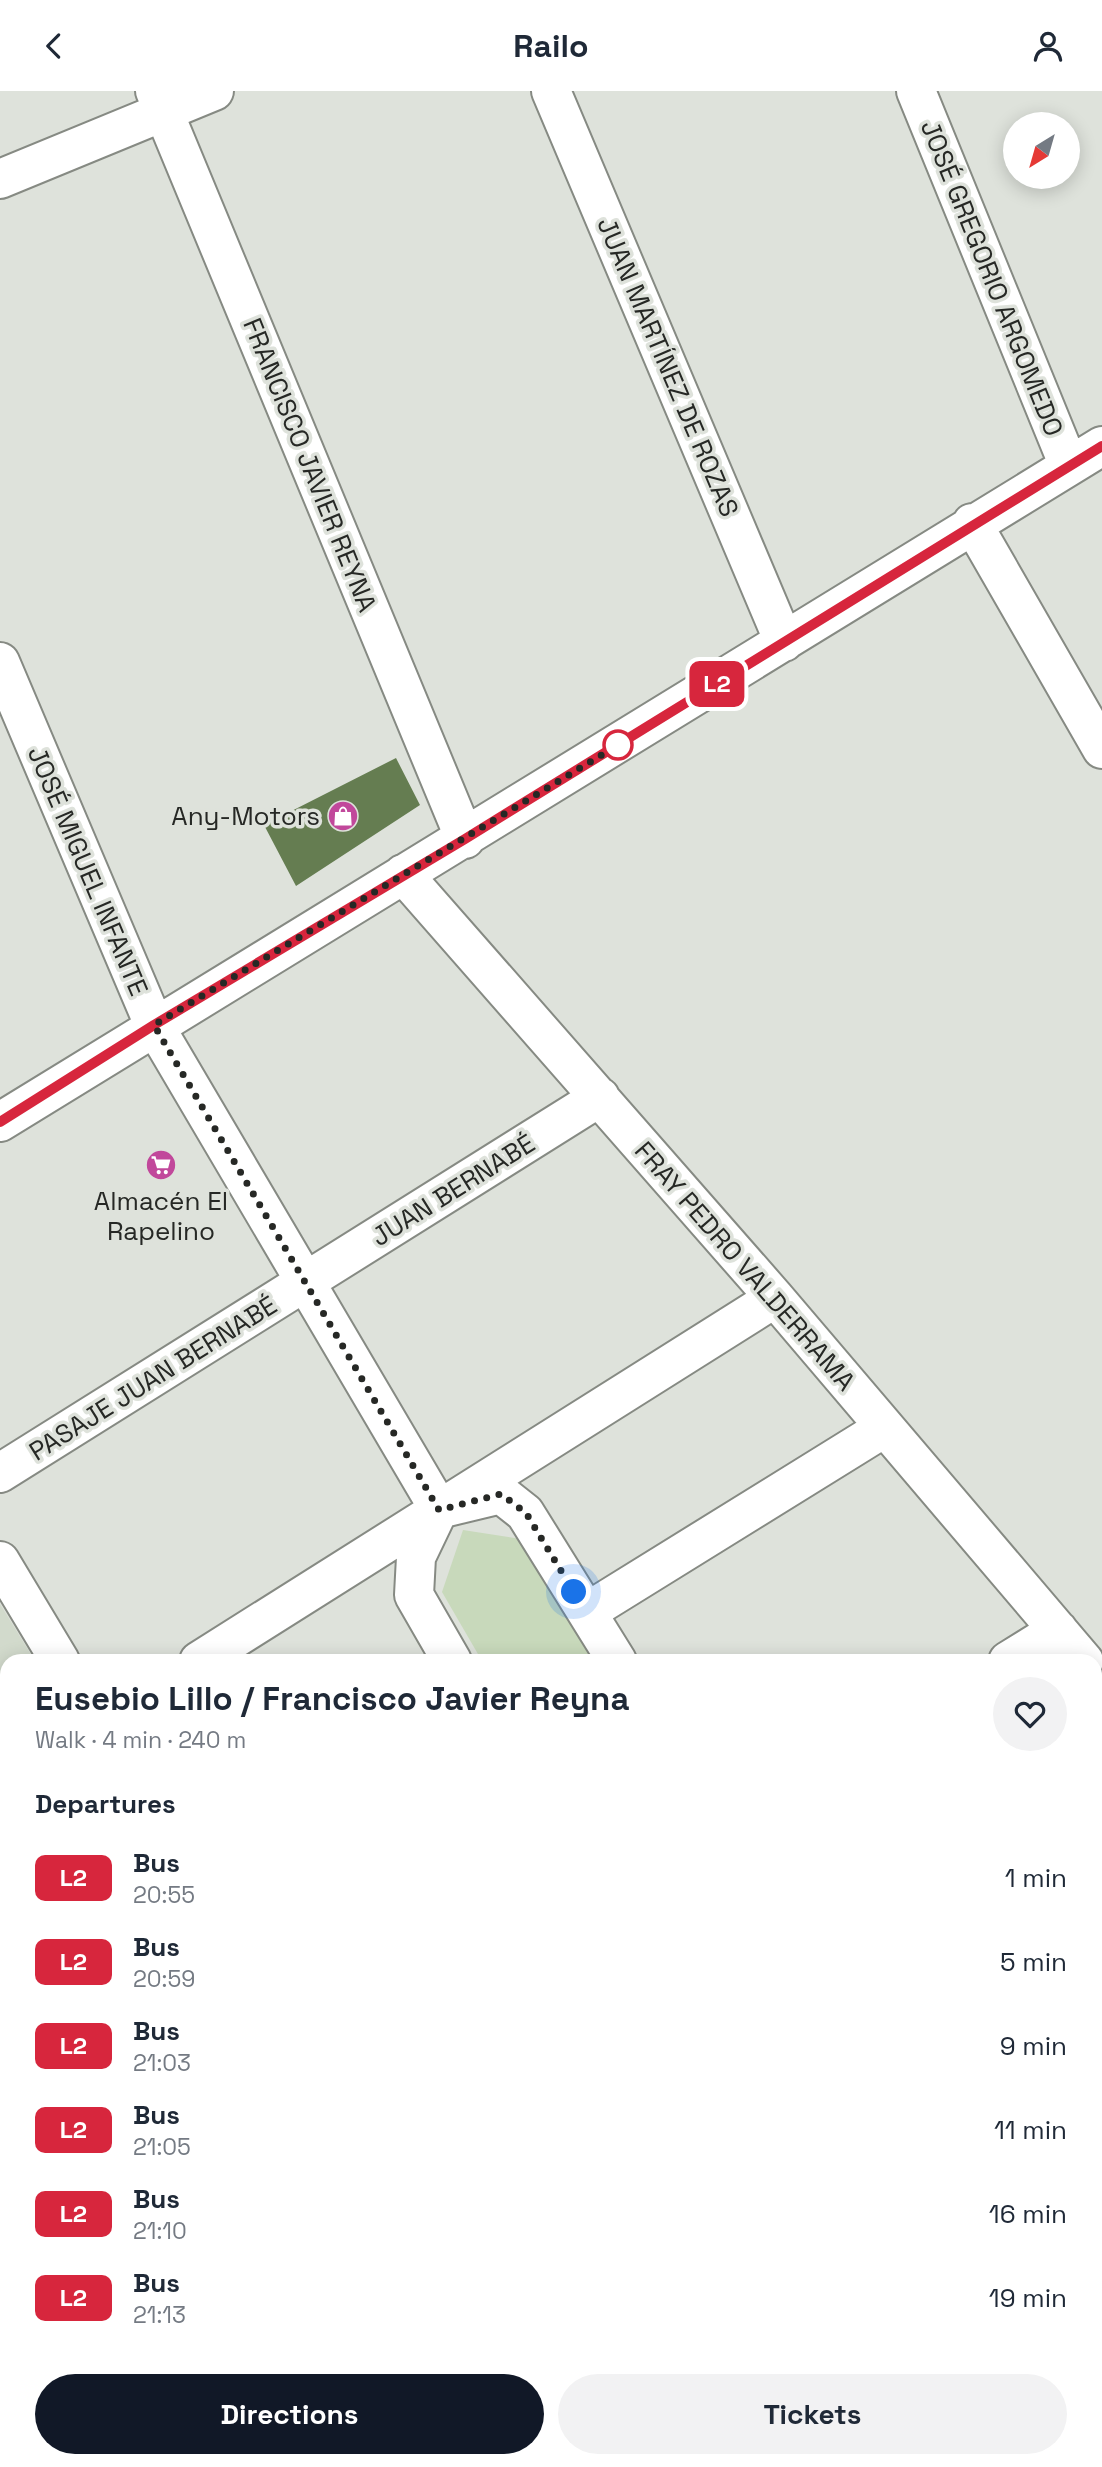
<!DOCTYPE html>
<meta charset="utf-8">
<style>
:root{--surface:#fff;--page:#f2f2f3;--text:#1f2937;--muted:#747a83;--accent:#111827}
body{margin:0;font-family:"Space Grotesk",sans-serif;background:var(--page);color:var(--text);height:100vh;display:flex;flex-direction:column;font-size:26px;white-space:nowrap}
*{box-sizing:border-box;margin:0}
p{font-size:23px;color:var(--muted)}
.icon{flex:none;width:38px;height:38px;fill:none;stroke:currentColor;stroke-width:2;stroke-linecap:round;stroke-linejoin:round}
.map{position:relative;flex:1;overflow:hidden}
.drawer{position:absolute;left:0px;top:1563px;width:1102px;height:814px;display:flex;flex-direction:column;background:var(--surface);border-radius:21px 21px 0 0;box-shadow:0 4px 18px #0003}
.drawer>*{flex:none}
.badge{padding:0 14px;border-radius:10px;font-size:24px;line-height:46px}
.needle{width:46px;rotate:217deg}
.controls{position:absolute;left:1003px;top:21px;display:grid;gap:14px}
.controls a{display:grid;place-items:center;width:77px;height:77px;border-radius:50%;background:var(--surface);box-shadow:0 4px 18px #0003;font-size:35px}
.you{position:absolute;width:35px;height:35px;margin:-18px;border:5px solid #fff;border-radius:50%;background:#1a73e8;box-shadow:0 0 0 10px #1a73e833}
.map>.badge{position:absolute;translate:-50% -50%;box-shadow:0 0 0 4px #fff}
h2{padding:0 35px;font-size:26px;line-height:63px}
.round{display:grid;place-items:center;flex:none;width:74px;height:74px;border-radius:37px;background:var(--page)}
.head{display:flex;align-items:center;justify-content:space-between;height:119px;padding:0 35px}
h1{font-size:33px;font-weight:700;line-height:52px}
.cta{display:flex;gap:14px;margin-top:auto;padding:14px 35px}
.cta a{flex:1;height:80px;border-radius:42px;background:var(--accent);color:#fff;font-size:28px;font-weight:700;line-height:80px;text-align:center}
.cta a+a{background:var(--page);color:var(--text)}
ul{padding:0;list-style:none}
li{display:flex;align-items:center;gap:21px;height:84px;padding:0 35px}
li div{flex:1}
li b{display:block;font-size:26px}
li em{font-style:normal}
li .badge{min-width:77px;font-weight:700;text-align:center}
header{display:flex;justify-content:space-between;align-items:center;height:91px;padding:0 35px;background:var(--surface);font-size:32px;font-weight:700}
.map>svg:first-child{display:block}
.built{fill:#d2dacc}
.green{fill:#c8d9bb}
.building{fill:#657d51}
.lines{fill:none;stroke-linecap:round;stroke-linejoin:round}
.minor-casing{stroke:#868a83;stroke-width:42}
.minor{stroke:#fff;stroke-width:38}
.line-casing{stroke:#fff;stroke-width:16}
.line{stroke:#d7263d;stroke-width:10}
.walk{stroke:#262825;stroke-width:7;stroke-dasharray:0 12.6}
.stop-dot{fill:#fff;stroke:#d7263d;stroke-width:3.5}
.labels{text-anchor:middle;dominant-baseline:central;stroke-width:7;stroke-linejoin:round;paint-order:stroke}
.street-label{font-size:26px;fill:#262825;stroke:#dee2db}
.poi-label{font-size:26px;fill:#262825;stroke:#dee2db;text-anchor:end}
</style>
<header><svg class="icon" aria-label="back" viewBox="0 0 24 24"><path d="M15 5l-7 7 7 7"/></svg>Railo<svg class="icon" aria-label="person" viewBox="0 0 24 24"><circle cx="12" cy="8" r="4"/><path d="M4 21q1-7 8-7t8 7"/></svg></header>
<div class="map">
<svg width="1102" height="2376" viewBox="0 0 1102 2376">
<rect width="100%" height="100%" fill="#dee2db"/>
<!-- built -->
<path class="built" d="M 0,1513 L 35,1570 L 7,1570 L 7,2370 L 31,2370 L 21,2376 L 0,2376 Z"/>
<!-- green -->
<path class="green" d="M 463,1439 L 528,1449 L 600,1570 L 482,1570 L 442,1501 Z"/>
<!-- building -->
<path class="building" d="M 396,667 L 420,714 L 296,795 L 264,734 Z
M 7,1744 L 7,1885 L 0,1888 L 0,1747 Z
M 7,1992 L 7,2046 L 0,2050 L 0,1996 Z
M 7,2066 L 7,2133 L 0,2123 L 0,2071 Z
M 7,2142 L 7,2198 L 0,2187 L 0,2147 Z
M 0,2240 L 7,2241 L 7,2316 L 0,2320 Z"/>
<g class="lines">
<!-- minor casing -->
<g class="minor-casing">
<path id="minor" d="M 155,0 L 465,748
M 551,0 L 784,551
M 916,0 L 1069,375
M 0,88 L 214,0
M 972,432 L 1102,658
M 0,571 L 154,934 L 439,1418
M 403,783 L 775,1207 L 1084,1570
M 0,1031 L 1102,355
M 0,1382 L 600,1006
M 0,1470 L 60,1570
M 587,1521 L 884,1337
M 199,1570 L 775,1207
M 452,1570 L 414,1504 L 416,1466 L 439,1418 L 501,1403 L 525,1422 L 617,1570
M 1008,1570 L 1058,1539
M 1096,1733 L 1102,1729
M 1096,2040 L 1102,2048
M 1096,2333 L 1102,2329
M 455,2370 L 461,2376
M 816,2370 L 822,2376
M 72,2376 L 82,2370
M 1026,2376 L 1036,2370"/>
</g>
<!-- minor -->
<use href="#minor" class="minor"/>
</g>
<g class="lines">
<!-- line casing -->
<g class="line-casing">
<path id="line" d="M 0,1031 L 154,934 L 465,748 L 1102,355"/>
</g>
<!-- line -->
<use href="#line" class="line"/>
<!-- walk -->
<path class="walk" d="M 574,1501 L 526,1422 L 501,1403 L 439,1419 L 154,934 L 625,650 L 618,654"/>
</g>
<!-- icons -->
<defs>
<g id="shop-disc" transform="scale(1.575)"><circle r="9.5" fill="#c1489b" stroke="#dee2db"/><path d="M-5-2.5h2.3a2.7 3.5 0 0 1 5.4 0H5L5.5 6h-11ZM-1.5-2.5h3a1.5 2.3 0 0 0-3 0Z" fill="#fff"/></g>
<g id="supermarket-disc" transform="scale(1.575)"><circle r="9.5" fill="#c1489b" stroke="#dee2db"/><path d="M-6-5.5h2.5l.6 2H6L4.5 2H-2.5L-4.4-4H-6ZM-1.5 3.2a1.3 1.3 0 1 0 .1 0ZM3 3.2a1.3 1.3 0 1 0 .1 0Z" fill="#fff"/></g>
</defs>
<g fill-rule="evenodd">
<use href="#shop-disc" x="343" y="725"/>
<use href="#supermarket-disc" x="161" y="1074"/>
</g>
<!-- markers -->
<circle class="stop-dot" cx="618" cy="654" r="14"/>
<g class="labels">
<!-- street labels -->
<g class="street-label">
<text transform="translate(992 187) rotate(68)">JOSÉ GREGORIO ARGOMEDO</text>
<text transform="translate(668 276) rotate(67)">JUAN MARTÍNEZ DE ROZAS</text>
<text transform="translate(310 374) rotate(68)">FRANCISCO JAVIER REYNA</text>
<text transform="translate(88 780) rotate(67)">JOSÉ MIGUEL INFANTE</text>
<text transform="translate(453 1099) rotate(-32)">JUAN BERNABÉ</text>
<text transform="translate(745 1175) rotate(49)">FRAY PEDRO VALDERRAMA</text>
<text transform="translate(153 1287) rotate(-32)">PASAJE JUAN BERNABÉ</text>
</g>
<!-- poi labels -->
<g class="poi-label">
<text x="320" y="725">Any-Motors</text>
<text x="161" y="1110" text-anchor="middle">Almacén El<tspan x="161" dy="30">Rapelino</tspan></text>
</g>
</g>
</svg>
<div class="controls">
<a><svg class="needle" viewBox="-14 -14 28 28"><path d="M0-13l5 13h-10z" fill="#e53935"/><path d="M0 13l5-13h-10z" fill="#747a83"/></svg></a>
</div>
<div class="you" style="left:574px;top:1501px"></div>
<b class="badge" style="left:717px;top:593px;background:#d7263d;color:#fff">L2</b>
<section class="drawer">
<div class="head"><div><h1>Eusebio Lillo / Francisco Javier Reyna</h1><p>Walk · 4 min · 240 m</p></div><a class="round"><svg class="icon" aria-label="heart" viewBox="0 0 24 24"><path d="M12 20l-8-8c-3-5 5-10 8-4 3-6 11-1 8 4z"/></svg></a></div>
<h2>Departures</h2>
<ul>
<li><span class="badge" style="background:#d7263d;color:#fff">L2</span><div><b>Bus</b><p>20:55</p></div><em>1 min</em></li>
<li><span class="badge" style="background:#d7263d;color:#fff">L2</span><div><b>Bus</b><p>20:59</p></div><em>5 min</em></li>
<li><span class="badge" style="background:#d7263d;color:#fff">L2</span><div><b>Bus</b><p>21:03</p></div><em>9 min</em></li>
<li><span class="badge" style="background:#d7263d;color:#fff">L2</span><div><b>Bus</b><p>21:05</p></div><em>11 min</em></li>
<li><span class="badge" style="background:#d7263d;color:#fff">L2</span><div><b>Bus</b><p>21:10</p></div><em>16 min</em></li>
<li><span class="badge" style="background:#d7263d;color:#fff">L2</span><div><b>Bus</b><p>21:13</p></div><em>19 min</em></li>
</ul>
<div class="cta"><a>Directions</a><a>Tickets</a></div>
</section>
</div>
